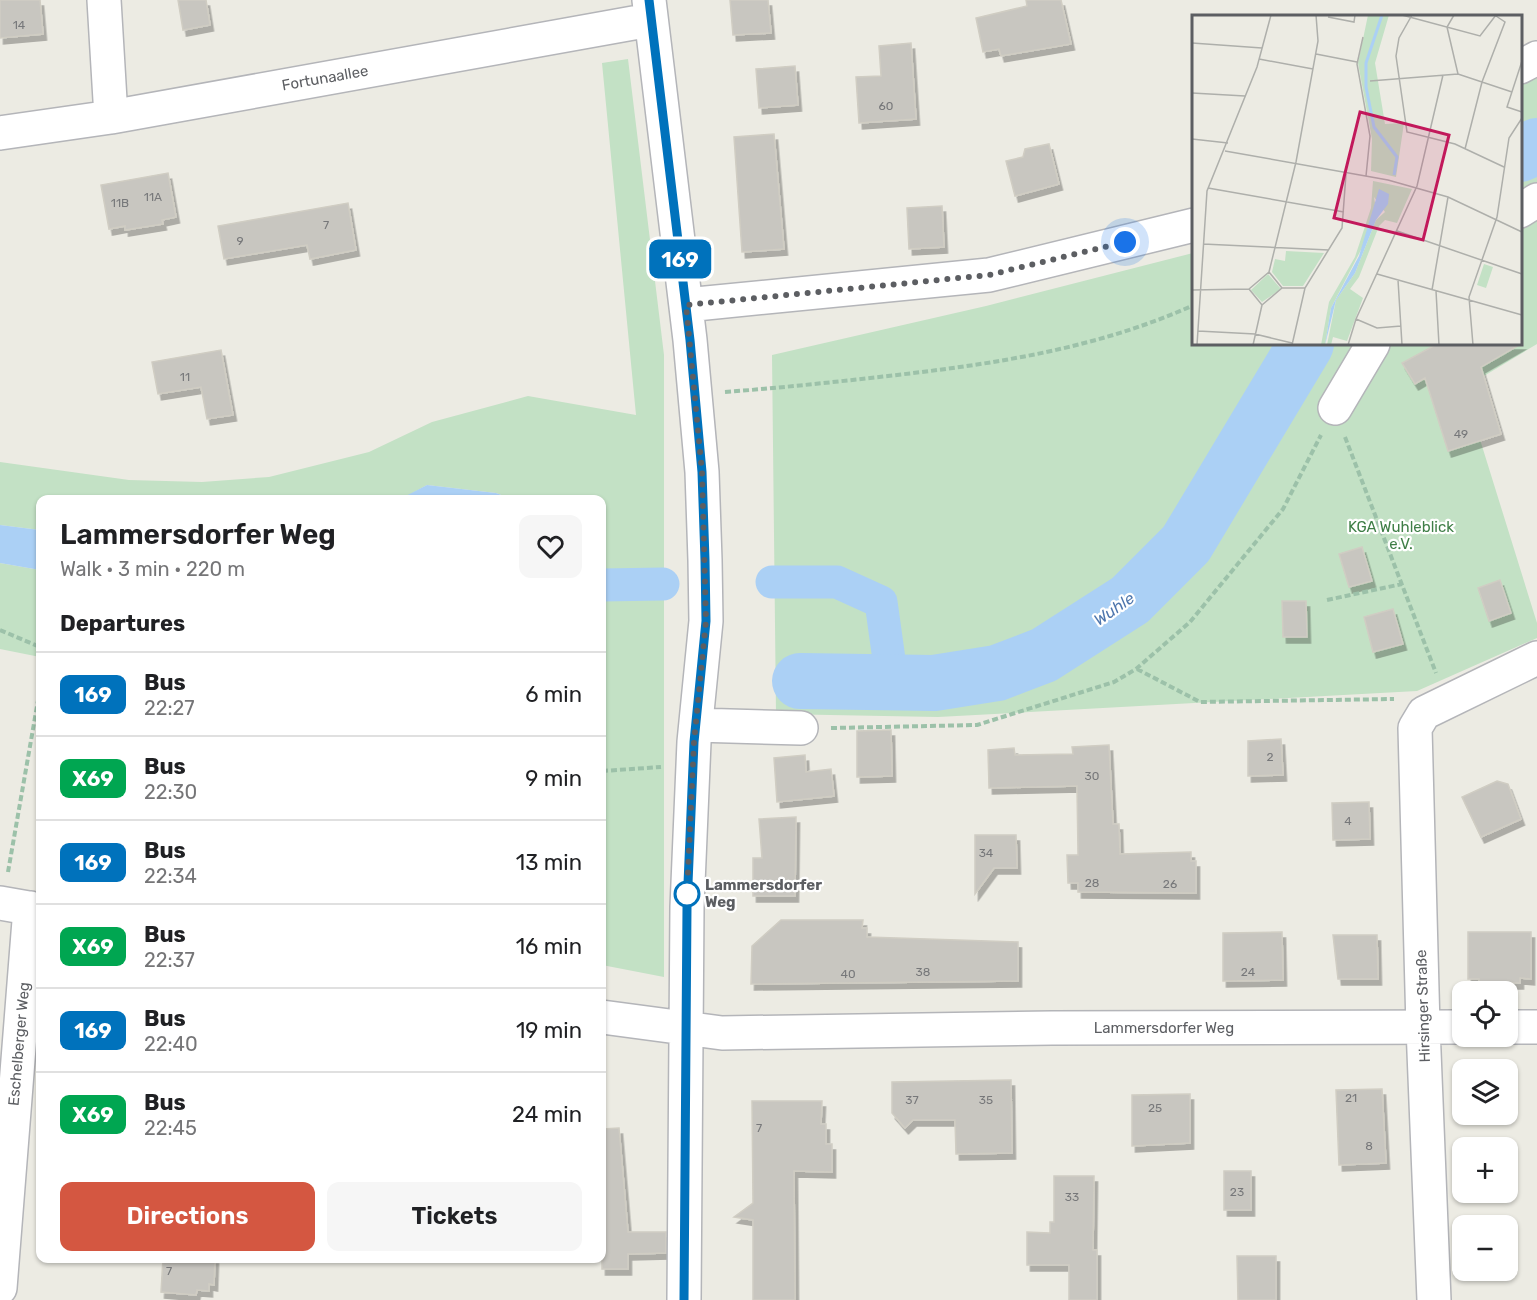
<!DOCTYPE html>
<meta charset="utf-8">
<style>
:root{--surface:#fff;--page:#f6f6f6;--text:#202124;--muted:#757577;--line:#e0e0e0;--accent:#d45741}
body{margin:0;font-family:Rubik,sans-serif;background:var(--page);color:var(--text);height:100vh;display:flex;flex-direction:column;font-size:22px;white-space:nowrap}
*{box-sizing:border-box;margin:0}
p{font-size:20px;color:var(--muted)}
.icon{flex:none;width:33px;height:33px;fill:none;stroke:currentColor;stroke-width:2;stroke-linecap:round;stroke-linejoin:round}
.map{position:relative;flex:1;overflow:hidden}
.drawer{position:absolute;left:36px;top:495px;width:570px;height:768px;display:flex;flex-direction:column;background:var(--surface);border-radius:12px;box-shadow:0 2px 4px #0004}
.drawer>*{flex:none}
.badge{padding:0 12px;border-radius:9px;font-size:21px;line-height:39px}
.fabs{position:absolute;left:1452px;top:981px;display:grid;gap:12px}
.fabs a{display:grid;place-items:center;width:66px;height:66px;border-radius:12px;background:var(--surface);box-shadow:0 2px 4px #0004;font-size:30px}
.you{position:absolute;width:30px;height:30px;margin:-15px;border:4px solid #fff;border-radius:50%;background:#1a73e8;box-shadow:0 0 0 9px #1a73e833}
.map>.badge{position:absolute;translate:-50% -50%;box-shadow:0 0 0 3px #fff}
h2{padding:0 24px;font-size:22px;line-height:54px}
.round{display:grid;place-items:center;flex:none;width:63px;height:63px;border-radius:12px;background:var(--page)}
.head{display:flex;align-items:center;justify-content:space-between;height:102px;padding:0 24px}
h1{font-size:28px;font-weight:600;line-height:45px}
.button{display:flex;gap:12px;margin-top:auto;padding:12px 24px}
.button a{flex:1;height:69px;border-radius:12px;background:var(--accent);color:#fff;font-size:24px;font-weight:600;line-height:69px;text-align:center}
.button a+a{background:var(--page);color:var(--text)}
ul{padding:0;list-style:none}
li{display:flex;align-items:center;gap:18px;height:84px;padding:0 24px;border-top:2px solid var(--line)}
li div{flex:1}
li b{display:block;font-size:22px}
li em{font-style:normal}
li .badge{min-width:66px;font-weight:700;text-align:center}
.map>svg:first-child{display:block}
.green{fill:#c3e1c5}
.water{fill:#abd0f5}
.lines{fill:none;stroke-linecap:round;stroke-linejoin:round}
.canal{stroke:#abd0f5;stroke-width:33}
.river{stroke:#abd0f5;stroke-width:56}
.building{fill:#c8c6c0;stroke:#d0cdc3;stroke-width:1.5;filter:url(#shadow)}
.minor-casing{stroke:#b4b5b9;stroke-width:36}
.path{stroke:#9cc1a9;stroke-width:4;stroke-dasharray:6 3;stroke-linecap:butt}
.minor{stroke:#fff;stroke-width:33}
.line-casing{stroke:#fff;stroke-width:14}
.line{stroke:#0072bc;stroke-width:9}
.walk{stroke:#5c5e62;stroke-width:6;stroke-dasharray:0 10.8}
.stop-dot{fill:#fff;stroke:#0072bc;stroke-width:3}
.labels{text-anchor:middle;dominant-baseline:central;stroke-width:4.5;stroke-linejoin:round;paint-order:stroke}
.number-label{font-size:12px;fill:#77787a}
.street-label{font-size:15px;fill:#5c5e62;stroke:#fff}
.park-label{font-size:15px;fill:#3e7e46;stroke:#fff}
.stop-label{font-size:15px;font-weight:bold;fill:#5c5e62;stroke:#fff;text-anchor:start}
.water-label{font-size:16px;font-style:italic;fill:#4e76ad;stroke:#fff}
.inset-river{fill:none;stroke:#abd0f5;stroke-width:3}
.inset-road{fill:none;stroke:#aeafab;stroke-width:1.5}
.view{fill:#c2185b;fill-opacity:0.15;stroke:#c2185b;stroke-width:3}
.inset-edge{fill:none;stroke:#5c5e62;stroke-width:3}
</style>
<div class="map">
<svg width="1537" height="1300" viewBox="0 0 1537 1300">
<defs>
<filter id="shadow"><feDropShadow dx="3.5" dy="6" stdDeviation="0" flood-color="#0004"/></filter>
</defs>
<rect width="100%" height="100%" fill="#ecebe3"/>
<!-- green -->
<path class="green" d="M 628,59 L 664,355 L 664,977 L 602,965 L 602,500 L 512,499 L 496,493 L 427,485 L 400,500 L 40,500 L 40,530 L 0,525 L 0,462 L 129,480 L 202,482 L 269,477 L 369,452 L 432,422 L 528,396 L 636,415 L 602,63 Z
M 1537,72 L 1537,344 L 1464,388 L 1537,623 L 1537,638 L 1417,691 L 938,717 L 776,714 L 772,355 L 986,306 L 1193,253 L 1194,344 L 1520,344 L 1521,82 Z
M 0,563 L 40,570 L 40,657 L 0,649 Z"/>
<!-- water -->
<path class="water" d="M 427,485 L 496,493 L 512,499 L 400,499 Z
M 0,525 L 40,530 L 40,570 L 0,563 Z"/>
<g class="lines">
<!-- canal -->
<path class="canal" d="M 772,582 L 837,582 L 881,602 L 892,681
M 602,585 L 663,584"/>
<!-- river -->
<path class="river" d="M 1520,154 L 1537,146
M 800,681 L 934,683 L 997,673 L 1044,655 L 1130,600 L 1186,544 L 1306,344"/>
</g>
<!-- building -->
<path class="building" d="M 0,0 L 40,0 L 43,34 L 0,38 Z
M 178,0 L 206,0 L 210,25 L 183,30 Z
M 730,0 L 768,0 L 771,33 L 733,35 Z
M 1026,0 L 1061,0 L 1071,44 L 1001,56 L 999,49 L 983,52 L 976,18 L 1027,6 Z
M 911,43 L 916,119 L 859,123 L 856,77 L 881,76 L 879,46 Z
M 795,66 L 798,105 L 759,108 L 756,69 Z
M 774,134 L 784,249 L 742,252 L 734,137 Z
M 1049,144 L 1059,184 L 1015,196 L 1006,161 L 1023,157 L 1025,149 Z
M 168,173 L 176,217 L 162,220 L 163,224 L 125,230 L 125,226 L 109,229 L 101,185 Z
M 348,203 L 356,250 L 310,259 L 307,245 L 224,259 L 218,226 Z
M 942,206 L 944,247 L 909,249 L 907,208 Z
M 1437,344 L 1521,344 L 1481,367 L 1501,434 L 1448,451 L 1425,378 L 1415,384 L 1402,363 Z
M 221,350 L 233,415 L 207,419 L 201,387 L 158,394 L 152,362 Z
M 1362,547 L 1372,581 L 1349,587 L 1339,554 Z
M 1500,580 L 1511,613 L 1489,621 L 1478,588 Z
M 1282,601 L 1306,601 L 1307,637 L 1283,637 Z
M 1393,609 L 1403,644 L 1373,652 L 1364,617 Z
M 891,730 L 892,776 L 857,777 L 857,731 Z
M 1281,739 L 1283,775 L 1248,776 L 1248,741 Z
M 1109,745 L 1113,824 L 1119,824 L 1120,854 L 1191,852 L 1191,861 L 1196,861 L 1196,893 L 1078,892 L 1078,883 L 1068,883 L 1067,855 L 1078,855 L 1077,786 L 989,788 L 988,750 L 1014,748 L 1015,755 L 1073,754 L 1072,747 Z
M 805,755 L 806,772 L 831,769 L 834,796 L 777,802 L 774,758 Z
M 1497,781 L 1508,784 L 1521,819 L 1481,837 L 1462,797 Z
M 1369,802 L 1370,839 L 1333,840 L 1332,803 Z
M 796,817 L 795,896 L 753,896 L 753,858 L 762,858 L 759,819 Z
M 975,835 L 1016,835 L 1017,868 L 994,868 L 975,894 Z
M 781,920 L 863,920 L 862,928 L 867,928 L 867,937 L 1018,942 L 1018,981 L 751,984 L 752,946 Z
M 1282,932 L 1283,980 L 1223,981 L 1223,933 Z
M 1468,932 L 1531,932 L 1531,979 L 1520,978 L 1520,983 L 1479,983 L 1479,979 L 1468,979 Z
M 1333,935 L 1377,935 L 1378,979 L 1338,979 Z
M 1011,1080 L 1012,1153 L 956,1154 L 955,1120 L 913,1120 L 905,1128 L 892,1113 L 892,1082 Z
M 1382,1089 L 1386,1163 L 1339,1165 L 1336,1090 Z
M 1190,1094 L 1190,1143 L 1132,1146 L 1132,1095 Z
M 752,1101 L 822,1101 L 821,1124 L 826,1124 L 826,1144 L 832,1144 L 832,1172 L 794,1171 L 795,1300 L 753,1300 L 753,1220 L 734,1217 L 753,1203 Z
M 619,1128 L 628,1232 L 666,1232 L 666,1253 L 628,1254 L 628,1269 L 602,1269 L 602,1129 Z
M 1224,1171 L 1251,1171 L 1251,1210 L 1224,1210 Z
M 1054,1176 L 1094,1176 L 1093,1250 L 1097,1250 L 1097,1300 L 1069,1300 L 1069,1265 L 1027,1265 L 1027,1232 L 1050,1233 L 1050,1222 L 1054,1222 Z
M 1237,1256 L 1276,1256 L 1276,1300 L 1238,1300 Z
M 163,1258 L 215,1258 L 214,1285 L 209,1284 L 209,1291 L 197,1290 L 196,1295 L 161,1292 Z"/>
<g class="lines">
<!-- minor casing -->
<g class="minor-casing">
<path id="minor" d="M 104,0 L 111,117
M 649,0 L 690,340 L 702,472 L 705,560 L 706,621 L 694,742 L 687,907 L 684,1300
M 1520,67 L 1537,58
M 0,133 L 111,117 L 650,20
M 1520,211 L 1537,200
M 686,305 L 989,275 L 1194,225
M 1335,408 L 1373,344
M 696,725 L 801,728
M 0,903 L 40,910
M 602,1017 L 722,1033 L 1052,1028 L 1462,1027
M 1508,1027 L 1537,1027
M 0,1288 L 30,908
M 1434,1300 L 1423,1027 L 1415,728 L 1424,713 L 1537,658"/>
</g>
<!-- path -->
<path class="path" d="M 725,392 C 780,388 834,382 888,376 C 994,364 1096,349 1194,305
M 1345,437 L 1436,673
M 1327,600 L 1402,584
M 0,630 L 40,647
M 1137,669 L 1200,702 L 1394,699
M 831,728 L 977,725 L 1114,682 L 1136,669 L 1190,622 L 1283,509 L 1321,435
M 602,771 L 661,767
M 8,872 L 40,689"/>
<!-- minor -->
<use href="#minor" class="minor"/>
</g>
<g class="lines">
<!-- line casing -->
<g class="line-casing">
<path id="line" d="M 649,0 L 690,340 L 702,472 L 705,560 L 706,621 L 694,742 L 687,907 L 684,1300"/>
</g>
<!-- line -->
<use href="#line" class="line"/>
<!-- walk -->
<path class="walk" d="M 687,894 L 694,742 L 706,621 L 702,472 L 686,305 L 989,275 L 1125,242"/>
</g>
<!-- markers -->
<circle class="stop-dot" cx="687" cy="894" r="12"/>
<g class="labels">
<!-- number labels -->
<g class="number-label">
<text x="19" y="25">14</text>
<text x="886" y="106">60</text>
<text x="153" y="197">11A</text>
<text x="120" y="203">11B</text>
<text x="326" y="225">7</text>
<text x="240" y="241">9</text>
<text x="185" y="377">11</text>
<text x="1461" y="434">49</text>
<text x="1270" y="757">2</text>
<text x="1092" y="776">30</text>
<text x="1348" y="821">4</text>
<text x="986" y="853">34</text>
<text x="1092" y="883">28</text>
<text x="1170" y="884">26</text>
<text x="923" y="972">38</text>
<text x="1248" y="972">24</text>
<text x="848" y="974">40</text>
<text x="1351" y="1098">21</text>
<text x="912" y="1100">37</text>
<text x="986" y="1100">35</text>
<text x="1155" y="1108">25</text>
<text x="759" y="1128">7</text>
<text x="1369" y="1146">8</text>
<text x="1237" y="1192">23</text>
<text x="1072" y="1197">33</text>
<text x="169" y="1271">7</text>
</g>
<!-- street labels -->
<g class="street-label">
<text transform="translate(325 78) rotate(-10)">Fortunaallee</text>
<text transform="translate(1423 1006) rotate(-92)">Hirsinger Straße</text>
<text x="1164" y="1028">Lammersdorfer Weg</text>
<text transform="translate(19 1044) rotate(-85)">Eschelberger Weg</text>
</g>
<!-- park labels -->
<g class="park-label">
<text x="1401" y="527">KGA Wuhleblick<tspan x="1401" dy="17">e.V.</tspan></text>
</g>
<!-- stop labels -->
<g class="stop-label">
<text x="705" y="885">Lammersdorfer<tspan x="705" dy="17">Weg</tspan></text>
</g>
<!-- water labels -->
<g class="water-label">
<text transform="translate(1114 609) rotate(-35)">Wuhle</text>
</g>
</g>
<!-- overview -->
<g transform="translate(1192 15)">
<rect width="330" height="330" fill="#ecebe3"/>
<path d="M 176,0 L 197,0 L 183,48 L 193,109 L 212,108 L 204,162 L 179,156 L 180,124 L 166,48 ZM 157,161 L 220,174 L 205,208 L 193,205 L 187,211 L 167,262 L 158,274 L 171,283 L 155,326 L 141,322 L 139,330 L 135,330 L 144,285 L 163,258 L 184,205 L 193,197 L 182,182 L 184,194 L 172,229 L 139,293 L 133,330 L 129,330 L 137,287 L 163,242 L 179,193 L 181,166 ZM 94,236 L 132,238 L 111,271 L 91,271 L 80,257 L 83,244 L 93,246 ZM 292,249 L 301,252 L 294,273 L 285,270 ZM 76,259 L 89,274 L 70,287 L 59,275 Z" fill="#c3e1c5"/>
<path d="M 187,174 L 197,179 L 196,189 L 184,205 L 163,258 L 144,285 L 133,330 L 139,293 L 167,241 Z" fill="#abd0f5"/>
<path class="inset-river" d="M 190,0 L 174,48 L 174,72 L 182,112 L 205,142 L 202,160"/>
<path class="inset-road" d="M 210,0 L 288,21 L 304,0M 220,0 L 207,23 L 204,41 L 215,117 L 263,129 L 312,152M 262,0 L 255,12 L 266,59M 136,2 L 162,7 L 163,0M 171,22 L 165,49 L 178,121 L 174,161M 0,28 L 70,33M 124,39 L 165,47M 67,44 L 121,54M 330,46 L 315,92 L 330,97M 178,66 L 266,59 L 320,77M 0,78 L 53,81M 0,124 L 36,128M 273,134 L 290,67 L 313,7 L 304,1M 33,136 L 196,165 L 256,182 L 330,217M 16,173 L 152,197M 205,216 L 330,259M 11,229 L 137,235M 77,257 L 104,147 L 126,26 L 124,0M 77,257 L 90,273 L 70,290 L 57,274 ZM 185,259 L 330,300M 206,265 L 210,330M 90,273 L 113,273M 0,275 L 57,274M 240,275 L 256,182M 244,276 L 247,330M 164,304 L 185,313 L 209,311M 6,316 L 63,319 L 100,328M 5,330 L 15,176 L 65,52 L 79,0M 61,330 L 70,290M 100,330 L 113,273 L 150,213 L 154,159M 156,330 L 164,304 L 225,171 L 251,60M 281,330 L 277,282 L 305,202 L 317,123 L 330,103"/>
<path class="view" d="M 168,97 L 257,120 L 231,225 L 142,203 Z"/>
<rect width="330" height="330" class="inset-edge"/>
</g>
</svg>
<div class="fabs">
<a><svg class="icon" aria-label="locate" viewBox="0 0 24 24"><circle cx="12" cy="12" r="6"/><path d="M12 2v4M12 18v4M2 12h4M18 12h4"/></svg></a>
<a><svg class="icon" aria-label="layers" viewBox="0 0 24 24"><path d="M12 4l9 5-9 5-9-5zM3 14l9 5 9-5"/></svg></a>
<a>+</a>
<a>−</a>
</div>
<div class="you" style="left:1125px;top:242px"></div>
<b class="badge" style="left:680px;top:259px;background:#0072bc;color:#fff">169</b>
<section class="drawer">
<div class="head"><div><h1>Lammersdorfer Weg</h1><p>Walk · 3 min · 220 m</p></div><a class="round"><svg class="icon" aria-label="heart" viewBox="0 0 24 24"><path d="M12 20l-8-8c-3-5 5-10 8-4 3-6 11-1 8 4z"/></svg></a></div>
<h2>Departures</h2>
<ul>
<li><span class="badge" style="background:#0072bc;color:#fff">169</span><div><b>Bus</b><p>22:27</p></div><em>6 min</em></li>
<li><span class="badge" style="background:#00a651;color:#fff">X69</span><div><b>Bus</b><p>22:30</p></div><em>9 min</em></li>
<li><span class="badge" style="background:#0072bc;color:#fff">169</span><div><b>Bus</b><p>22:34</p></div><em>13 min</em></li>
<li><span class="badge" style="background:#00a651;color:#fff">X69</span><div><b>Bus</b><p>22:37</p></div><em>16 min</em></li>
<li><span class="badge" style="background:#0072bc;color:#fff">169</span><div><b>Bus</b><p>22:40</p></div><em>19 min</em></li>
<li><span class="badge" style="background:#00a651;color:#fff">X69</span><div><b>Bus</b><p>22:45</p></div><em>24 min</em></li>
</ul>
<div class="button"><a>Directions</a><a>Tickets</a></div>
</section>
</div>
